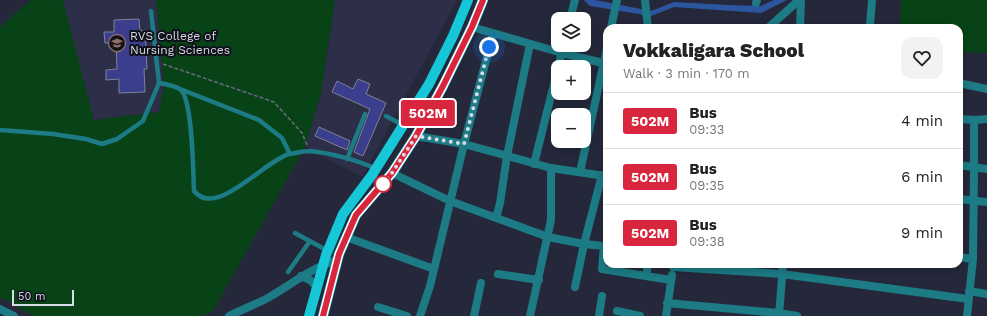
<!DOCTYPE html>
<meta charset="utf-8">
<style>
:root{--surface:#fff;--page:#f2f2f2;--text:#222;--muted:#767676;--line:#e0e0e0}
body{margin:0;font-family:"Work Sans",sans-serif;background:var(--page);color:var(--text);height:100vh;display:flex;flex-direction:column;font-size:15px;white-space:nowrap}
*{box-sizing:border-box;margin:0}
p{font-size:13px;color:var(--muted)}
.icon{flex:none;width:22px;height:22px;fill:none;stroke:currentColor;stroke-width:2;stroke-linecap:round;stroke-linejoin:round}
.map{position:relative;flex:1;overflow:hidden}
.drawer{position:absolute;left:603px;top:24px;width:360px;height:244px;display:flex;flex-direction:column;background:var(--surface);border-radius:12px;box-shadow:0 2px 10px #0003}
.drawer>*{flex:none}
.badge{padding:0 8px;border-radius:3px;font-size:14px;line-height:26px}
.fabs{position:absolute;left:551px;top:12px;display:grid;gap:8px}
.fabs a{display:grid;place-items:center;width:40px;height:40px;border-radius:8px;background:var(--surface);box-shadow:0 2px 10px #0003;font-size:20px}
.scale{position:absolute;left:12px;bottom:10px;width:62px;box-sizing:border-box;padding-left:4px;border:2px solid #d9dbe7;border-top:0;font-size:11px;line-height:14px;white-space:nowrap;color:#d9dbe7;-webkit-text-stroke:3px #10121a;paint-order:stroke}
.you{position:absolute;width:20px;height:20px;margin:-10px;border:3px solid #fff;border-radius:50%;background:#1a73e8;box-shadow:0 0 0 6px #1a73e833}
.map>.badge{position:absolute;translate:-50% -50%;box-shadow:0 0 0 2px #fff}
.round{display:grid;place-items:center;flex:none;width:42px;height:42px;border-radius:12px;background:var(--page)}
.summary{display:flex;align-items:center;justify-content:space-between;height:68px;padding:0 20px}
h1{font-size:19px;font-weight:800;line-height:30px}
ul{padding:0;list-style:none}
li{display:flex;align-items:center;gap:12px;height:56px;padding:0 20px;border-top:1px solid var(--line)}
li div{flex:1}
li b{display:block;font-size:15px}
li em{font-style:normal}
li .badge{min-width:44px;font-weight:700;text-align:center}
.map>svg:first-child{display:block}
.built{fill:#2c2f47}
.green{fill:#084317}
.water{fill:#2b559e}
.building{fill:#3a3e8c;stroke:#7e8297}
.lines{fill:none;stroke-linecap:round;stroke-linejoin:round}
.path{stroke:#6a6c7c;stroke-width:1.5;stroke-dasharray:4 2;stroke-linecap:butt}
.service{stroke:#1c7b85;stroke-width:4.5}
.minor{stroke:#1c7b85;stroke-width:8}
.tertiary{stroke:#1c7b85;stroke-width:8}
.primary{stroke:#16c7d8;stroke-width:10}
.line-casing{stroke:#fff;stroke-width:9}
.line{stroke:#d7263d;stroke-width:6}
.walk{stroke:#d9dbe7;stroke-width:4;stroke-dasharray:0 7.2}
.stop-dot{fill:#fff;stroke:#d7263d;stroke-width:2}
.labels{text-anchor:middle;dominant-baseline:central;stroke-width:4;stroke-linejoin:round;paint-order:stroke}
.poi-label{font-size:12px;fill:#d9dbe7;stroke:#10121a;text-anchor:start}
</style>
<div class="map">
<svg width="987" height="316" viewBox="0 0 987 316">
<rect width="100%" height="100%" fill="#25283a"/>
<!-- built -->
<path class="built" d="M 63,0 L 156,0 L 164,86 L 159,112 L 93,120 Z
M 335,0 L 457,0 L 362,177 L 305,147 L 321,93 Z"/>
<!-- green -->
<path class="green" d="M 31,0 L 63,0 L 94,120 L 159,112 L 164,86 L 156,0 L 335,0 L 321,93 L 305,147 L 213,311 L 202,316 L 33,316 L 6,300 L 0,298 L 0,27 Z
M 901,0 L 987,0 L 987,53 L 959,52 L 959,28 L 900,28 Z"/>
<!-- water -->
<path class="water" d="M 584,0 L 595,0 L 651,11 L 674,2 L 728,5 L 761,6 L 774,0 L 835,0 L 787,0 L 761,13 L 674,7 L 651,16 L 590,6 Z"/>
<!-- building -->
<path class="building" d="M 139,19 L 140,31 L 145,30 L 147,69 L 144,69 L 145,92 L 119,93 L 119,79 L 106,80 L 106,70 L 117,69 L 116,43 L 105,43 L 104,32 L 114,32 L 114,20 Z
M 358,79 L 370,84 L 366,94 L 386,103 L 363,156 L 354,152 L 370,109 L 332,92 L 337,81 L 353,89 Z
M 319,127 L 350,141 L 347,150 L 315,136 Z"/>
<g class="lines">
<!-- path -->
<path class="path" d="M 163,64 L 274,102 L 302,133 L 307,145"/>
<!-- service -->
<path class="service" d="M 159,83 C 165,84 175,86 180,89 C 193,99 193,173 194,191 C 216,219 264,161 289,154 C 295,153 304,151 310,151 C 330,153 358,160 376,169
M 180,89 L 259,120 L 282,138 L 290,154
M 386,116 L 403,125
M 0,130 L 53,134 L 86,139 L 102,144 L 117,139 L 143,121 L 159,83 L 151,11
M 347,159 L 365,114
M 295,233 L 328,251
M 288,272 L 310,241"/>
<!-- minor -->
<path class="minor" d="M 645,0 L 648,28
M 756,3 L 757,0
M 570,19 L 575,0
M 870,25 L 872,0
M 472,27 L 562,53 L 607,64
M 611,28 L 617,0
M 768,28 L 799,0
M 800,28 L 801,0
M 558,67 L 564,45
M 959,83 L 987,89
M 959,119 L 974,120 L 974,168 L 973,259 L 967,316
M 974,120 L 987,119
M 416,136 L 464,144 L 551,168
M 534,164 L 558,68
M 959,165 L 987,169
M 580,172 L 607,48
M 392,173 L 450,201 L 548,237 L 584,244 L 602,175
M 959,199 L 987,202
M 496,218 L 500,203 L 507,156 L 530,44
M 346,237 L 434,269
M 959,257 L 973,259
M 673,267 L 782,274 L 968,299
M 498,274 L 539,280
M 647,275 L 647,264
M 575,287 L 584,244 L 604,246 L 602,269 L 671,280
M 969,291 L 987,294
M 667,303 L 779,313 L 797,316
M 378,307 L 407,316
M 617,311 L 640,316
M 420,316 L 430,286 L 464,144 L 493,34
M 474,316 L 481,283
M 530,316 L 551,220 L 551,168 L 605,176
M 599,316 L 602,296
M 666,316 L 672,275
M 779,316 L 783,264"/>
<!-- tertiary -->
<path class="tertiary" d="M 301,276 L 310,280 L 317,287
M 0,309 L 14,316
M 229,316 C 241,310 254,305 266,299 C 290,286 310,268 337,260"/>
<!-- primary -->
<path class="primary" d="M 309,316 L 326,255 L 343,214 L 372,175 L 429,84 L 453,36 L 468,0
M 323,316 L 339,254 L 356,215 L 392,173 L 416,136 L 443,86 L 472,27 L 483,0"/>
</g>
<g class="lines">
<!-- line casing -->
<g class="line-casing">
<path id="line" d="M 323,316 L 339,254 L 356,215 L 392,173 L 416,136 L 443,86 L 472,27 L 483,0"/>
</g>
<!-- line -->
<use href="#line" class="line"/>
<!-- walk -->
<path class="walk" d="M 383,184 L 392,173 L 416,136 L 464,144 L 489,47"/>
</g>
<!-- icons -->
<defs>
<g id="university-ring" transform="scale(0.9)"><circle r="9.5" fill="#10121a" stroke="#8d6e63" stroke-width="1.5"/><path d="M0-5L7-2L0 1L-7-2ZM-4 1L0 2.5L4 1V4Q0 6-4 4Z" fill="#8d6e63"/></g>
</defs>
<g fill-rule="evenodd">
<use href="#university-ring" x="117" y="43"/>
</g>
<!-- markers -->
<circle class="stop-dot" cx="383" cy="184" r="8"/>
<g class="labels">
<!-- poi labels -->
<g class="poi-label">
<text x="130" y="36">RVS College of<tspan x="130" dy="14">Nursing Sciences</tspan></text>
</g>
</g>
</svg>
<div class="fabs">
<a><svg class="icon" aria-label="layers" viewBox="0 0 24 24"><path d="M12 4l9 5-9 5-9-5zM3 14l9 5 9-5"/></svg></a>
<a>+</a>
<a>−</a>
</div>
<div class="scale">50 m</div>
<div class="you" style="left:489px;top:47px"></div>
<b class="badge" style="left:428px;top:113px;background:#d7263d;color:#fff">502M</b>
<section class="drawer">
<div class="summary"><div><h1>Vokkaligara School</h1><p>Walk · 3 min · 170 m</p></div><a class="round"><svg class="icon" aria-label="heart" viewBox="0 0 24 24"><path d="M12 20l-8-8c-3-5 5-10 8-4 3-6 11-1 8 4z"/></svg></a></div>
<ul>
<li><span class="badge" style="background:#d7263d;color:#fff">502M</span><div><b>Bus</b><p>09:33</p></div><em>4 min</em></li>
<li><span class="badge" style="background:#d7263d;color:#fff">502M</span><div><b>Bus</b><p>09:35</p></div><em>6 min</em></li>
<li><span class="badge" style="background:#d7263d;color:#fff">502M</span><div><b>Bus</b><p>09:38</p></div><em>9 min</em></li>
</ul>
</section>
</div>
